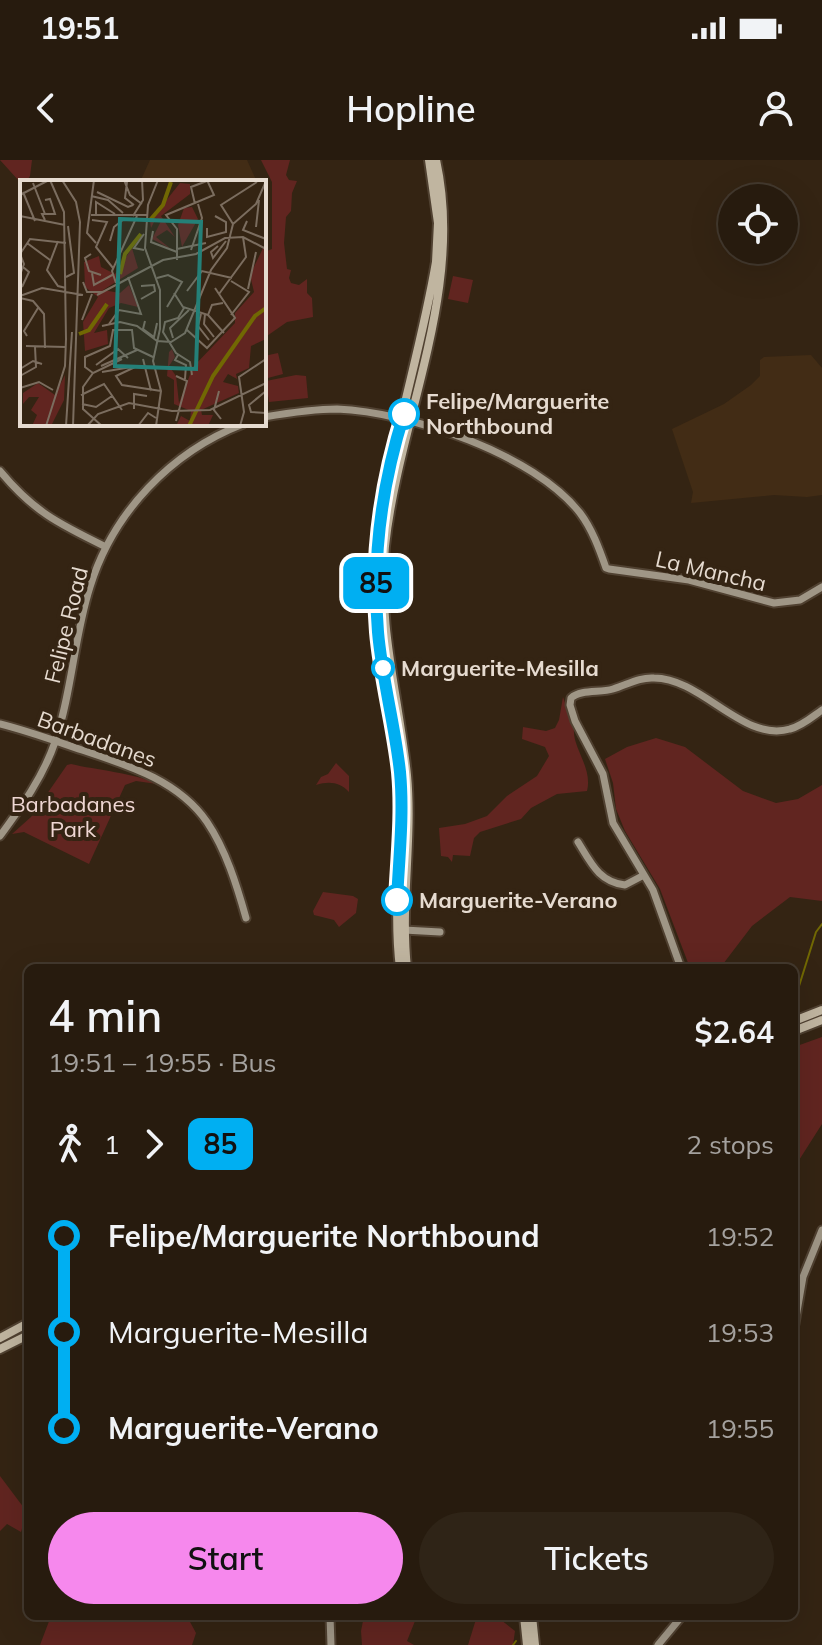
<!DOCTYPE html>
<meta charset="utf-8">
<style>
:root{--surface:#271b0e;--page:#2f2417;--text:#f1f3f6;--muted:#a4a19e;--line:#43392e;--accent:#f688ed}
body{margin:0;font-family:Mulish,sans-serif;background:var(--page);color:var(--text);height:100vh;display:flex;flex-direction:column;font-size:30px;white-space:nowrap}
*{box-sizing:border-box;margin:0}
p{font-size:26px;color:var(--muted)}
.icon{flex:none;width:44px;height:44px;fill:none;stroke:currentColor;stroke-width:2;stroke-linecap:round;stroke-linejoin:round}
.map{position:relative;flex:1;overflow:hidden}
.sheet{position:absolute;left:24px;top:804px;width:774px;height:656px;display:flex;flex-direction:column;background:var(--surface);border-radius:12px;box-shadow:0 8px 32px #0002,0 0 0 2px var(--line)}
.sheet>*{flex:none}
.badge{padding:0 16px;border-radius:12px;font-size:28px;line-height:52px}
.tools{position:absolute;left:718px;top:24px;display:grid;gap:16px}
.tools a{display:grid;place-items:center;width:80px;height:80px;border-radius:50%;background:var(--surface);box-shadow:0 8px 32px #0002,0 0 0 2px var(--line);font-size:40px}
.map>.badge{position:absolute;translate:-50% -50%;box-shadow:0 0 0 4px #fff}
.legs{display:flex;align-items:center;gap:12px;height:88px;padding:0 24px;font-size:26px}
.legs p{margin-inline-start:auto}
.headline{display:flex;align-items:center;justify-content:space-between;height:136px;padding:0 24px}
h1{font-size:44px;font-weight:600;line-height:60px}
.action{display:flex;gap:16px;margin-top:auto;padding:16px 24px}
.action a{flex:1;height:92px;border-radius:48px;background:var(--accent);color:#111;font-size:32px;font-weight:600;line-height:92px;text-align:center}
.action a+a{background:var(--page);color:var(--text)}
ul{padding:0 24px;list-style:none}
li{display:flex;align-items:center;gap:28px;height:96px;font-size:30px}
li i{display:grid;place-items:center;width:12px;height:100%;margin:0 10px;background:currentColor}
li i::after{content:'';width:20px;height:20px;margin:-10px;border:6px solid;border-radius:50%;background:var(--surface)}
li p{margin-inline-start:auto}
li:first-child i{background:linear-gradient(#0000 50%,currentColor 0)}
li:last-child i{background:linear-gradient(currentColor 50%,#0000 0)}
.status{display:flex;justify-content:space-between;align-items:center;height:56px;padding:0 40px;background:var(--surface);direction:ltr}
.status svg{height:22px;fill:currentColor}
header{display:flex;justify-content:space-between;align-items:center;height:104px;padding:0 24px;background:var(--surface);font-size:36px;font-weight:600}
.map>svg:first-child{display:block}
.built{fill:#422c15}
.green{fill:#612520}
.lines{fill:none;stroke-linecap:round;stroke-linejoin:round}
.stream{stroke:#716803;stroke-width:2}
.secondary-casing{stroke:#504131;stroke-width:11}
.primary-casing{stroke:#504131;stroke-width:12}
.secondary{stroke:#9f9686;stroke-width:7}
.primary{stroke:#c0b5a0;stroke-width:8}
.line-1-casing{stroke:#fff;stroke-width:18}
.line-1{stroke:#00aff2;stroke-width:12}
.stop-1-dot{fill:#fff;stroke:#00aff2;stroke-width:4}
.labels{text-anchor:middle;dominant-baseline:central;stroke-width:8;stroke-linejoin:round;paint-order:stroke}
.stop-label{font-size:22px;font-weight:bold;fill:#e6dbd0;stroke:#342413;text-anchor:start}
.street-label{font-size:22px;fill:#e6dbd0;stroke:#342413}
.park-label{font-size:22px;fill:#efd7d3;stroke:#342413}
.inset-river{fill:none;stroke:#716803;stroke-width:4}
.inset-road{fill:none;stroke:#7b6d5f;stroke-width:2}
.view{fill:#248078;fill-opacity:0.15;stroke:#248078;stroke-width:4}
.inset-edge{fill:none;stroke:#e6dbd0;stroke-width:4}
</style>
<div class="status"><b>19:51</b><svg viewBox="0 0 49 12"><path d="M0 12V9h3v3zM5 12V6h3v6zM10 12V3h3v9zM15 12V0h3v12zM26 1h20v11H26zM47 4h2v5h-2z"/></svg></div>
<header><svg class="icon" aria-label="back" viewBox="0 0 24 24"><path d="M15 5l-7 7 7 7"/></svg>Hopline<svg class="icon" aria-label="person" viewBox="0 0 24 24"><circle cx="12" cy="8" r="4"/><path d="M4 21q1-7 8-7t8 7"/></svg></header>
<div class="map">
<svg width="822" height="1485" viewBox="0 0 822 1485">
<rect width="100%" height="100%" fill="#342413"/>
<!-- built -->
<path class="built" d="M 150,0 L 247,0 L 257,22 L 140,22 Z
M 811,195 L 822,208 L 822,335 L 807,337 L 774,335 L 691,343 L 693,332 L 672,269 L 724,244 L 751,225 L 760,216 L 760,200 L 764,197 Z"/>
<!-- green -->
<path class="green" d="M 0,0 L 32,0 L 30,16 L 26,22 L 19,21 Z
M 261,0 L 290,0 L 286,15 L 289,20 L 297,21 L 292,33 L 291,51 L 286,57 L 284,83 L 287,109 L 291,110 L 289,118 L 291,123 L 299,125 L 307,119 L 307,133 L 312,138 L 313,157 L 287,162 L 264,178 L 264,92 L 272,89 L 272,22 Z
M 453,116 L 473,120 L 468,143 L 448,139 Z
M 278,193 L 283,214 L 264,219 L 264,196 Z
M 296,215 L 306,216 L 308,238 L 269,242 L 266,221 Z
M 563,537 L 574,569 C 572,587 593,608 587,631 L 557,634 L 531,648 L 521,659 L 480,672 L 474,678 L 470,696 L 453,695 L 452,702 L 448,697 L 441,696 L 439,668 L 465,664 L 487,656 L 507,636 L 537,616 L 549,596 L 545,587 L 522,579 L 523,567 L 546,571 L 555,568 L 559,560 Z
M 656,578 L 685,587 L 743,631 L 776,643 L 798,639 L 822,625 L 822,741 L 790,737 L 752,766 L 720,808 L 690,808 L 660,729 L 625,671 L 616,649 L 613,623 L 605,599 L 627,587 Z
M 336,603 L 349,616 L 349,632 C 340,622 329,621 316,625 L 321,617 L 328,614 Z
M 71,604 C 96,610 135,613 157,624 L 136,621 L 125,625 L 89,704 L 30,675 L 24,672 L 12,674 L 31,657 L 67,605 Z
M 323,732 L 353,736 L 358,739 L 356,753 L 339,767 L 334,760 L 314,755 L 313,751 Z
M 822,877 L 822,964 L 794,1008 L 794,887 Z
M 0,1316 L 27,1352 L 21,1372 L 7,1364 L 0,1371 Z
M 51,1456 L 189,1456 L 189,1460 L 196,1473 L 192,1485 L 40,1485 Z
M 364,1456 L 417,1456 L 407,1481 L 414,1485 L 362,1485 L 361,1471 Z
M 477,1456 L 502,1456 L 501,1460 L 515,1471 L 513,1485 L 468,1485 Z"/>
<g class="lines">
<!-- stream -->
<path class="stream" d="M 794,842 L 816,772 L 822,764
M 794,957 L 798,931
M 513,1485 L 516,1481"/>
<!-- secondary casing -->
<g class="secondary-casing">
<path id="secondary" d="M 264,257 C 288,253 312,249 337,249 C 410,252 534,294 580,353 C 592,369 599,388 606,408 L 609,409 L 689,420 L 774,443 L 800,440 L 822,427
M 0,311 C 34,352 59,364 106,387
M 0,564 C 28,571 55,581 82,590 C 127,605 178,620 207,662 C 226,690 237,726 246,758
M 0,676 C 22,646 43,617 55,582 C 72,532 74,477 90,427 C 113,352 171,292 243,264
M 578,682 C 591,703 599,722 625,725 L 644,715
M 404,770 L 440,772
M 681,808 L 653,730 L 613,663 L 603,614 L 575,561 L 570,545 L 571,538 C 581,529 600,533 613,529 C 627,525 639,517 654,518 C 702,518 743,583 790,569 C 802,566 812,557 822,550
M 794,1169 L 803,1117 L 822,1070
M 330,1456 L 331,1485
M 658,1485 L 682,1456"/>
</g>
<!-- primary casing -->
<g class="primary-casing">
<path id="primary" d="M 400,808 C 392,744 404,679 400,615 C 395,537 369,465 378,386 C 388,290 420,197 436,102 L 438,63 L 429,0
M 407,808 C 400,744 413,679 407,615 C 399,538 377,464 385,386 C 399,258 465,130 436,0
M 794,861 L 822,850
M 794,871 L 822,860
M 0,1178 L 28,1163
M 0,1189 L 28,1175
M 524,1456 L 527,1485
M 532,1456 L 535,1485"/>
</g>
<!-- secondary -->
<use href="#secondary" class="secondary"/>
<!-- primary -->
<use href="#primary" class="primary"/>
</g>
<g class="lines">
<!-- line-1 casing -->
<g class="line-1-casing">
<path id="line-1" d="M 397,740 C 399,698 404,654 400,612 C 395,565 382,519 378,472 C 372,399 382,324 404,254"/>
</g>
<!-- line-1 -->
<use href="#line-1" class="line-1"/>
</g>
<!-- markers -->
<g class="stop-1-dot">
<circle cx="404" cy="254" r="14"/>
<circle cx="383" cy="508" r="10"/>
<circle cx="397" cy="740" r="14"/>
</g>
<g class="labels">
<!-- stop labels -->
<g class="stop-label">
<text x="426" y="241">Felipe/Marguerite<tspan x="426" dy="25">Northbound</tspan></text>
<text x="401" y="508">Marguerite-Mesilla</text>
<text x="419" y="740">Marguerite-Verano</text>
</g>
<!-- street labels -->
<g class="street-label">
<text transform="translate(711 411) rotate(13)">La Mancha</text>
<text transform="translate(66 465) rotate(-76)">Felipe Road</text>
<text transform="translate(97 579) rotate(20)">Barbadanes</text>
</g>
<!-- park labels -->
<g class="park-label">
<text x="73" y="644">Barbadanes<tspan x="73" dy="25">Park</tspan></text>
</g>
</g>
<!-- overview -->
<g transform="translate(20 20)">
<rect width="246" height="246" fill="#342413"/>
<path d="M 160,3 L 170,4 L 170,14 L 141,36 L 155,57 L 147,50 L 136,57 L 151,69 L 132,59 L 141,41 L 136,38 L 131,48 L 130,41 ZM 172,27 L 178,39 L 162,67 L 158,45 L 164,28 ZM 246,62 L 246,159 L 231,166 L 229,188 L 216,194 L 217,199 L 208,194 L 203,202 L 218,206 L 219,213 L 181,230 L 182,235 L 193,235 L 188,246 L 156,246 L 161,236 L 170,241 L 171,231 L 154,224 L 154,200 L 147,196 L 149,172 L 152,169 L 155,177 L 149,186 L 156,196 L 159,223 L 173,187 L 215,143 L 215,133 L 234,112 L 230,95 ZM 112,68 L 118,88 L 83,110 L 100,113 L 109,105 L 118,127 L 101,123 L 89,128 L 74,153 L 87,150 L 88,164 L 65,171 L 63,142 L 78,117 L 65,107 L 64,82 L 79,76 L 81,87 L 95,94 ZM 45,195 L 44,220 L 31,246 L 12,246 L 17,235 L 11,230 L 19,217 L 9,217 L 3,224 L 3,213 L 18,203 L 35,215 Z" fill="#612520"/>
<path class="inset-river" d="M 130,40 L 143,25 L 151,2M 100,94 L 105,74 L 121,54M 59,154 L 69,150 L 87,124M 169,246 L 193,196 L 235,136 L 246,128"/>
<path class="inset-road" d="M 42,0 L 56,22 L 60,42 L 53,246M 74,0 L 67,53 L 76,63M 104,0 L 110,15 L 122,24M 138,0 L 166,0M 107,2 L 105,18 L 114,25M 13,3 L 25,34M 3,12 L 15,41M 77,12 L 108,27 L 113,25M 0,15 L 29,0M 71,16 L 88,20 L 103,33M 25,20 L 30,19 L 35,34 L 22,34 L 25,40M 175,24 L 171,7 L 187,1M 76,34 L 76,22 L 95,34M 71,35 L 128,35M 0,36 L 45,45M 113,36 L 123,20 L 122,0M 72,40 L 87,42 L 76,67 L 93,88M 227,41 L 223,50 L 246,59M 213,44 L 201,25 L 237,2M 236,47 L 239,20M 187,48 L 187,57 L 206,52 L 206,42 L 195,36M 133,51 L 131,62 L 157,72M 38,61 L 27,90 L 38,106 L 46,108M 90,61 L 94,47 L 104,39M 7,63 L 30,80M 198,66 L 191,72 L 193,78 L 206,61M 157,69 L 186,63M 124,70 L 114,68 L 124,54M 171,70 L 182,38 L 178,24M 71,74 L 65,78 L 69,91 L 81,95M 157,80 L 157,49 L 146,35 L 194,15 L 187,0M 72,93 L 74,105 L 94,94M 0,95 L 4,84 L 0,74 L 10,59 L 46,63M 46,97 L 54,93 L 48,46M 137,98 L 148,95 L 162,102 L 147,127M 211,101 L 229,112 L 211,135M 63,102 L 67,112 L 82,112M 96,103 L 92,91 L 117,36M 121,106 L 134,105 L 135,111 L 121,119M 2,107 L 9,92 L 3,87M 228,109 L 236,72M 167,111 L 182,91 L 212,98M 154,113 L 163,127 L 188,135M 199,114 L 226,77 L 223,57M 77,115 L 143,80 L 176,74 L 205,58 L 223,57 L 246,69M 0,116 L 22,108 L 63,115M 0,118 L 13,121 L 24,134 L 25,168M 203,123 L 192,125 L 188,135 L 204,153M 164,128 L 158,138 L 145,142 L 143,152 L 156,173 L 170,182 L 172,195M 181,134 L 178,146 L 189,160M 185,134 L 184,144 L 194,157M 62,140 L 72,114M 125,141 L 123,149 L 134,157 L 137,143M 89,144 L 99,130 L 121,134 L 108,97M 82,146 L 100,142 L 117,146 L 137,161M 167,150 L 187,168 L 215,138 L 195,108M 7,156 L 4,151 L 18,128M 153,158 L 150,148 L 169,130M 137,161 L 151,162 L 165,153 L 191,90 L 207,68 L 213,44 L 236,24 L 246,1M 6,166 L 46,167M 158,175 L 155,180 L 166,185 L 165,199M 123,179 L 131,211M 76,185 L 98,169 L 108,178M 81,186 L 117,170M 115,187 L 96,196 L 102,205 L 141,211M 0,189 L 13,181 L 22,184M 82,192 L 111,187M 73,193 L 65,187 L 65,177 L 90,166 L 93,150 L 112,150 L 114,168 L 133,177M 0,196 L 16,187 L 15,167M 0,208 L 19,202 L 33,210M 199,211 L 194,230 L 201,239M 246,211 L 229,225 L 231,232 L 246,233M 61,215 L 84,204 L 102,230M 62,224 L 76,227 L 92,216M 114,229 L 114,214 L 127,216M 156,241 L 167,201 L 156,196M 26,246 L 45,186 L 46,159 L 44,32 L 30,0M 46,246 L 52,152M 67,246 L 78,234 L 109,223 L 152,231 L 190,230 L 246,203M 82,246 L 63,229 L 63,207 L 73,193 L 102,179M 118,246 L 128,233 L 136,238M 136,246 L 141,211 L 133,181 L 140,149 L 140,110 L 125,68 L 128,25 L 138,0M 220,246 L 224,232 L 219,197 L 246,179"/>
<path class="view" d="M 100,39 L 181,42 L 176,189 L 95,186 Z"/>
<rect width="246" height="246" class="inset-edge"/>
</g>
</svg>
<div class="tools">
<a><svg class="icon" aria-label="locate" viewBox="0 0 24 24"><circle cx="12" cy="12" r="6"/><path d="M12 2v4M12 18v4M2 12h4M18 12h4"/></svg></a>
</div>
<b class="badge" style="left:376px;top:423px;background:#00aff2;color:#111">85</b>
<section class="sheet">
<div class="headline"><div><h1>4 min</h1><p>19:51 – 19:55 · Bus</p></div><b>$2.64</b></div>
<div class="legs"><svg class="icon" aria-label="walk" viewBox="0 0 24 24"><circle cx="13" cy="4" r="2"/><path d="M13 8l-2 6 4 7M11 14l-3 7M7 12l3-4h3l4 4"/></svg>1<svg class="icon" aria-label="forward" viewBox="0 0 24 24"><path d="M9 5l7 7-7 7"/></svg><b class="badge" style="background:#00aff2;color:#111">85</b><p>2 stops</p></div>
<ul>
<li><i style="color:#00aff2"></i><b>Felipe/Marguerite Northbound</b><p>19:52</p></li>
<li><i style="color:#00aff2"></i><span>Marguerite-Mesilla</span><p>19:53</p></li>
<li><i style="color:#00aff2"></i><b>Marguerite-Verano</b><p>19:55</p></li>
</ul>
<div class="action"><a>Start</a><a>Tickets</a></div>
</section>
</div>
